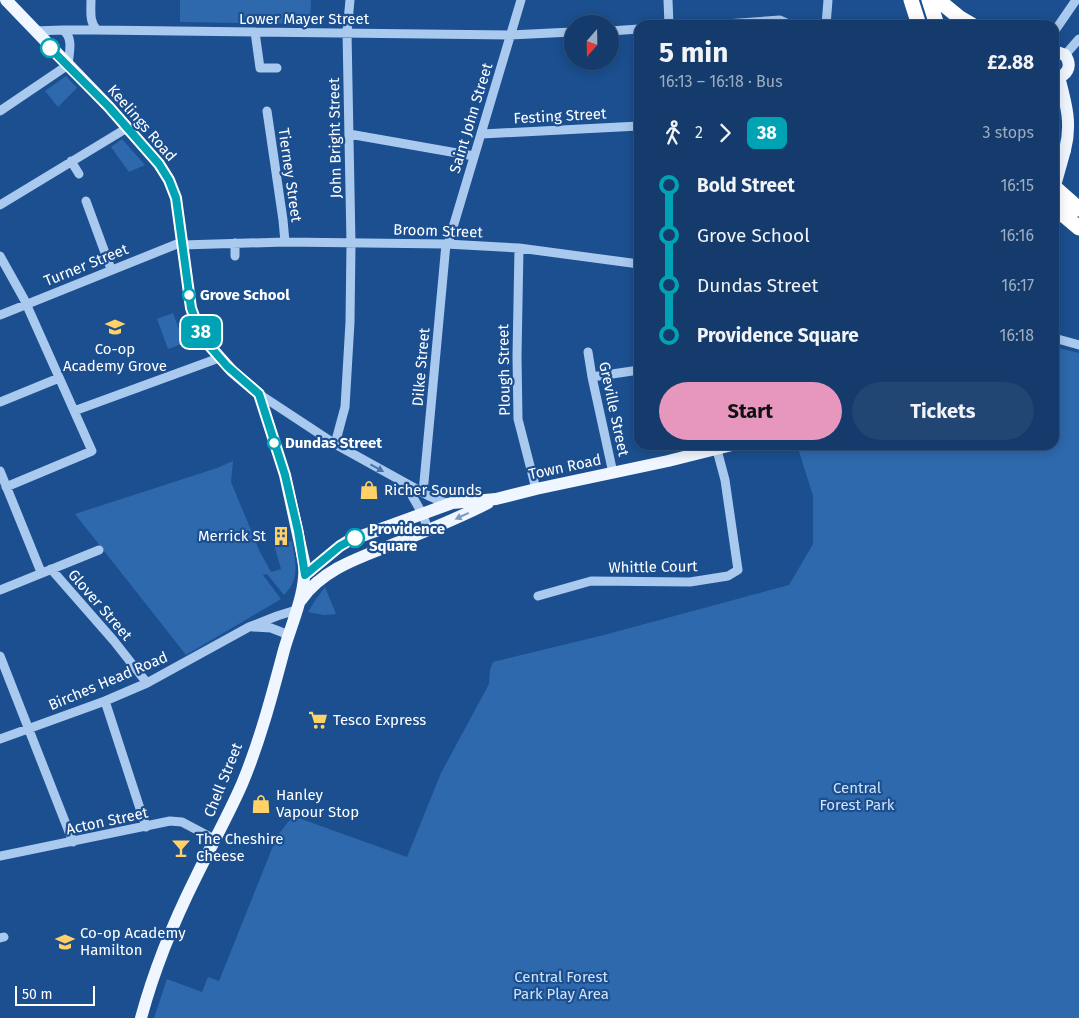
<!DOCTYPE html>
<meta charset="utf-8">
<style>
:root{--surface:#143b6b;--page:#214673;--text:#f1f3f6;--muted:#9dadc1;--line:#33557e;--accent:#e797bd}
body{margin:0;font-family:"Fira Sans",sans-serif;background:var(--page);color:var(--text);height:100vh;display:flex;flex-direction:column;font-size:19px;white-space:nowrap}
*{box-sizing:border-box;margin:0}
p{font-size:16px;color:var(--muted)}
.icon{flex:none;width:28px;height:28px;fill:none;stroke:currentColor;stroke-width:2;stroke-linecap:round;stroke-linejoin:round}
.map{position:relative;flex:1;overflow:hidden}
.side{position:absolute;left:634px;top:20px;width:425px;height:430px;display:flex;flex-direction:column;background:var(--surface);border-radius:15px;box-shadow:0 2px 12px #0003,0 0 0 1px var(--line)}
.side>*{flex:none}
.badge{padding:0 10px;border-radius:8px;font-size:18px;line-height:32px}
.needle{width:32px;rotate:200deg}
.buttons{position:absolute;left:564px;top:15px;display:grid;gap:10px}
.buttons a{display:grid;place-items:center;width:55px;height:55px;border-radius:50%;background:var(--surface);box-shadow:0 2px 12px #0003,0 0 0 1px var(--line);font-size:25px}
.scale{position:absolute;left:15px;bottom:12px;width:80px;box-sizing:border-box;padding-left:5px;border:2px solid #fff;border-top:0;font-size:14px;line-height:18px;white-space:nowrap;color:#fff;-webkit-text-stroke:4px #1b4f8f;paint-order:stroke}
.map>.badge{position:absolute;translate:-50% -50%;box-shadow:0 0 0 2px #fff}
.legs{display:flex;align-items:center;gap:8px;height:55px;padding:0 25px;font-size:16px}
.legs p{margin-inline-start:auto}
.headline{display:flex;align-items:center;justify-content:space-between;height:85px;padding:0 25px}
h1{font-size:28px;font-weight:700;line-height:38px}
.primary-button{display:flex;gap:10px;margin-top:auto;padding:10px 25px}
.primary-button a{flex:1;height:58px;border-radius:30px;background:var(--accent);color:#111;font-size:20px;font-weight:700;line-height:58px;text-align:center}
.primary-button a+a{background:var(--page);color:var(--text)}
ul{padding:0 25px;list-style:none}
li{display:flex;align-items:center;gap:18px;height:50px;font-size:19px}
li i{display:grid;place-items:center;width:8px;height:100%;margin:0 6px;background:currentColor}
li i::after{content:'';width:12px;height:12px;margin:-6px;border:4px solid;border-radius:50%;background:var(--surface)}
li p{margin-inline-start:auto}
li:first-child i{background:linear-gradient(#0000 50%,currentColor 0)}
li:last-child i{background:linear-gradient(currentColor 50%,#0000 0)}
.map>svg:first-child{display:block}
.green{fill:#2e69ad}
.lines{fill:none;stroke-linecap:round;stroke-linejoin:round}
.minor{stroke:#a9c9ee;stroke-width:9}
.major{stroke:#f0f6ff;stroke-width:12}
.highway{stroke:#fff;stroke-width:15}
.major-bridge{stroke:#f0f6ff;stroke-width:12}
.oneway{fill:#4674ac}
.oneway2{fill:#7b9ac1}
.line-1-casing{stroke:#fff;stroke-width:11}
.line-1{stroke:#00a3b4;stroke-width:8}
.stop-1-dot{fill:#fff;stroke:#00a3b4;stroke-width:2.5}
.labels{text-anchor:middle;dominant-baseline:central;stroke-width:4.5;stroke-linejoin:round;paint-order:stroke}
.street-label{font-size:15px;fill:#fff;stroke:#1b4f8f}
.stop-label{font-size:15px;font-weight:bold;fill:#fff;stroke:#1b4f8f;text-anchor:start}
.poi-label{font-size:15px;fill:#fff;stroke:#1b4f8f;text-anchor:start}
.park-label{font-size:15px;fill:#cfe3fa;stroke:#1b4f8f}
</style>
<div class="map">
<svg width="1079" height="1018" viewBox="0 0 1079 1018">
<rect width="100%" height="100%" fill="#1b4f8f"/>
<!-- green -->
<path class="green" d="M 180,0 L 311,0 L 310,24 L 180,22 Z
M 66,76 L 77,88 L 58,107 L 45,91 Z
M 122,139 L 145,165 L 129,172 L 111,147 Z
M 173,313 L 184,343 L 168,349 L 157,319 Z
M 1054,347 L 1079,353 L 1079,1018 L 154,1018 L 167,979 L 202,992 L 208,977 L 219,981 L 277,836 L 293,816 L 407,857 L 441,773 L 489,684 L 490,670 L 493,662 L 604,635 L 789,585 L 813,544 L 813,496 L 797,445 L 1054,445 Z
M 233,461 L 231,482 L 260,552 L 271,572 L 281,569 L 274,545 L 292,541 C 295,563 301,578 284,595 L 267,574 L 263,575 L 281,599 L 186,655 L 75,514 L 217,468 Z
M 325,587 L 336,614 L 324,615 L 308,612 L 316,599 Z"/>
<g class="lines">
<!-- minor -->
<path class="minor" d="M 91,0 C 91,11 89,22 97,30 L 510,35 L 572,32
M 668,0 L 669,25
M 711,25 L 780,20 L 791,25
M 826,25 L 828,0
M 63,30 L 97,30
M 610,31 L 639,29
M 255,32 L 260,68 L 277,68
M 1054,32 L 1076,0
M 1065,55 L 1079,39
M 0,111 L 68,65 C 69,53 74,38 63,30 L 34,31
M 267,111 L 283,220 L 285,242
M 349,134 L 474,156
M 482,134 L 639,126
M 71,161 L 79,174
M 86,201 L 111,269
M 0,205 L 127,128
M 448,244 L 521,0
M 182,245 L 285,242 L 446,244 L 519,248 L 639,264
M 519,248 L 517,356 L 518,419 L 536,489
M 0,256 L 24,299 L 92,451 L 6,487
M 235,256 L 235,243
M 0,315 L 182,242
M 1054,338 L 1079,345
M 588,352 L 592,377 L 613,473
M 592,377 L 639,370
M 259,394 L 335,444 L 429,496 L 443,502 L 452,503
M 0,402 L 59,378
M 74,411 L 219,358
M 335,444 L 345,407 L 350,322 L 351,244 L 347,32 L 350,0
M 0,471 L 41,572
M 406,485 L 423,515 L 428,530
M 423,493 L 446,244
M 51,569 L 114,641 L 147,683
M 0,590 L 99,550
M 538,596 L 591,581 L 690,582 L 728,576 L 738,570 L 725,480 L 717,450
M 253,627 L 271,628 L 289,635
M 0,656 L 73,842
M 105,701 L 146,827
M 0,739 L 105,701 L 147,683 L 249,627 L 277,616 L 296,610
M 0,856 L 170,821 L 182,822 L 216,840
M 0,938 L 4,937"/>
<!-- major -->
<path class="major" d="M 6,0 L 109,107 L 159,164 L 169,180 L 176,198 L 191,308 L 198,327 L 207,343 L 232,371 L 259,394 L 285,475 L 304,562 C 307,591 292,622 284,650 C 272,695 260,741 242,784 C 228,816 211,846 196,877 C 174,921 154,970 141,1018
M 1054,51 L 1065,55 C 1073,66 1067,77 1054,78
M 1059,77 C 1066,103 1072,124 1065,150
M 305,575 L 340,546 L 348,541 L 452,503 L 496,499 L 536,489 L 668,461 L 732,445
M 301,600 C 324,567 365,556 399,542 C 429,530 459,518 488,503"/>
<!-- highway -->
<path class="highway" d="M 911,0 L 919,25
M 929,0 L 937,25
M 938,0 L 960,18 L 972,25
M 1054,187 L 1079,209
M 1054,207 L 1079,228"/>
<!-- major-bridge -->
<path class="major-bridge" d="M 1054,189 L 1065,150"/>
</g>
<!-- one-way arrows -->
<defs><path id="oneway-solid" d="M-6-.8H1V-3.2L6.5 0L1 3.2V.8H-6Z" transform="scale(1.25)"/></defs>
<use class="oneway" href="#oneway-solid" transform="translate(377 468) rotate(29)"/>
<use class="oneway2" href="#oneway-solid" transform="translate(462 516) rotate(155)"/>
<g class="lines">
<!-- line-1 casing -->
<g class="line-1-casing">
<path id="line-1" d="M 50,48 L 109,107 L 159,164 L 169,180 L 176,198 L 191,308 L 198,327 L 207,343 L 227,366 L 259,394 L 285,475 L 298,531 L 305,575 L 340,546 L 355,538"/>
</g>
<!-- line-1 -->
<use href="#line-1" class="line-1"/>
</g>
<!-- icons -->
<defs>
<g id="school-bare" transform="scale(1.5)"><path d="M0-5L7-2L0 1L-7-2ZM-4 1L0 2.5L4 1V4Q0 6-4 4Z" fill="#ffd166" stroke="#1b4f8f" stroke-width="2.5" paint-order="stroke"/></g>
<g id="shop-bare" transform="scale(1.5)"><path d="M-5-2.5h2.3a2.7 3.5 0 0 1 5.4 0H5L5.5 6h-11ZM-1.5-2.5h3a1.5 2.3 0 0 0-3 0Z" fill="#ffd166" stroke="#1b4f8f" stroke-width="2.5" paint-order="stroke"/></g>
<g id="building-bare" transform="scale(1.5)"><path d="M-4-6H4V6H1V3H-1V6H-4ZM-2.5-4.3h1.7v1.8h-1.7ZM.8-4.3h1.7v1.8H.8ZM-2.5-1h1.7V.8h-1.7ZM.8-1h1.7V.8H.8Z" fill="#ffd166" stroke="#1b4f8f" stroke-width="2.5" paint-order="stroke"/></g>
<g id="supermarket-bare" transform="scale(1.5)"><path d="M-6-5.5h2.5l.6 2H6L4.5 2H-2.5L-4.4-4H-6ZM-1.5 3.2a1.3 1.3 0 1 0 .1 0ZM3 3.2a1.3 1.3 0 1 0 .1 0Z" fill="#ffd166" stroke="#1b4f8f" stroke-width="2.5" paint-order="stroke"/></g>
<g id="bar-bare" transform="scale(1.5)"><path d="M-6-5H6L.8 .8V4.5H3.5V6h-7V4.5H-.8V.8Z" fill="#ffd166" stroke="#1b4f8f" stroke-width="2.5" paint-order="stroke"/></g>
</defs>
<g fill-rule="evenodd">
<use href="#school-bare" x="115" y="327"/>
<use href="#shop-bare" x="369" y="490"/>
<use href="#building-bare" x="281" y="536"/>
<use href="#supermarket-bare" x="318" y="720"/>
<use href="#shop-bare" x="261" y="804"/>
<use href="#bar-bare" x="181" y="848"/>
<use href="#school-bare" x="65" y="942"/>
</g>
<!-- markers -->
<g class="stop-1-dot">
<circle cx="50" cy="48" r="9"/>
<circle cx="189" cy="295" r="6"/>
<circle cx="274" cy="443" r="6"/>
<circle cx="355" cy="538" r="9"/>
</g>
<g class="labels">
<!-- street labels -->
<g class="street-label">
<text x="304" y="19">Lower Mayer Street</text>
<text transform="translate(560 116) rotate(-3)">Festing Street</text>
<text transform="translate(471 118) rotate(-73)">Saint John Street</text>
<text transform="translate(142 123) rotate(49)">Keelings Road</text>
<text transform="translate(335 138) rotate(-91)">John Bright Street</text>
<text transform="translate(290 175) rotate(82)">Tierney Street</text>
<text transform="translate(438 231) rotate(2)">Broom Street</text>
<text transform="translate(86 265) rotate(-22)">Turner Street</text>
<text transform="translate(421 367) rotate(-85)">Dilke Street</text>
<text transform="translate(504 370) rotate(-91)">Plough Street</text>
<text transform="translate(614 409) rotate(78)">Greville Street</text>
<text transform="translate(565 467) rotate(-12)">Town Road</text>
<text transform="translate(653 567) rotate(-1)">Whittle Court</text>
<text transform="translate(100 605) rotate(49)">Glover Street</text>
<text transform="translate(108 681) rotate(-23)">Birches Head Road</text>
<text transform="translate(223 780) rotate(-68)">Chell Street</text>
<text transform="translate(107 821) rotate(-12)">Acton Street</text>
</g>
<!-- stop labels -->
<g class="stop-label">
<text x="200" y="295">Grove School</text>
<text x="285" y="443">Dundas Street</text>
<text x="369" y="529">Providence<tspan x="369" dy="17">Square</tspan></text>
</g>
<!-- poi labels -->
<g class="poi-label">
<text x="115" y="349" text-anchor="middle">Co-op<tspan x="115" dy="17">Academy Grove</tspan></text>
<text x="384" y="490">Richer Sounds</text>
<text x="266" y="536" text-anchor="end">Merrick St</text>
<text x="333" y="720">Tesco Express</text>
<text x="276" y="795">Hanley<tspan x="276" dy="17">Vapour Stop</tspan></text>
<text x="196" y="839">The Cheshire<tspan x="196" dy="17">Cheese</tspan></text>
<text x="80" y="933">Co-op Academy<tspan x="80" dy="17">Hamilton</tspan></text>
</g>
<!-- park labels -->
<g class="park-label">
<text x="857" y="788">Central<tspan x="857" dy="17">Forest Park</tspan></text>
<text x="561" y="977">Central Forest<tspan x="561" dy="17">Park Play Area</tspan></text>
</g>
</g>
</svg>
<div class="buttons">
<a><svg class="needle" viewBox="-14 -14 28 28"><path d="M0-13l5 13h-10z" fill="#e53935"/><path d="M0 13l5-13h-10z" fill="#9dadc1"/></svg></a>
</div>
<div class="scale">50 m</div>
<b class="badge" style="left:201px;top:332px;background:#00a3b4;color:#fff">38</b>
<section class="side">
<div class="headline"><div><h1>5 min</h1><p>16:13 – 16:18 · Bus</p></div><b>£2.88</b></div>
<div class="legs"><svg class="icon" aria-label="walk" viewBox="0 0 24 24"><circle cx="13" cy="4" r="2"/><path d="M13 8l-2 6 4 7M11 14l-3 7M7 12l3-4h3l4 4"/></svg>2<svg class="icon" aria-label="forward" viewBox="0 0 24 24"><path d="M9 5l7 7-7 7"/></svg><b class="badge" style="background:#00a3b4;color:#fff">38</b><p>3 stops</p></div>
<ul>
<li><i style="color:#00a3b4"></i><b>Bold Street</b><p>16:15</p></li>
<li><i style="color:#00a3b4"></i><span>Grove School</span><p>16:16</p></li>
<li><i style="color:#00a3b4"></i><span>Dundas Street</span><p>16:17</p></li>
<li><i style="color:#00a3b4"></i><b>Providence Square</b><p>16:18</p></li>
</ul>
<div class="primary-button"><a>Start</a><a>Tickets</a></div>
</section>
</div>
